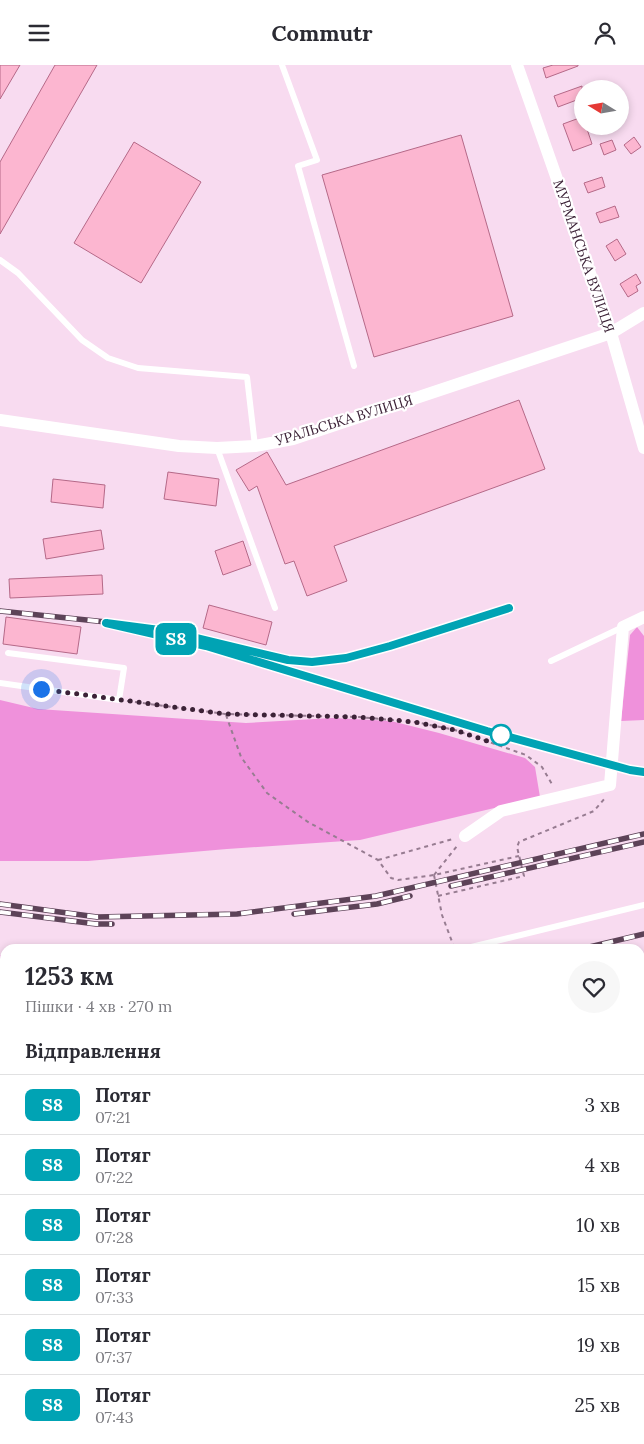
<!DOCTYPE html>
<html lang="uk">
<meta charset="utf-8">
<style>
:root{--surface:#fff;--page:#f7f7f7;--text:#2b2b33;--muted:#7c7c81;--line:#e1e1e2}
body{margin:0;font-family:Lora,serif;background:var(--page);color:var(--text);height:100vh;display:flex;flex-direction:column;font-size:19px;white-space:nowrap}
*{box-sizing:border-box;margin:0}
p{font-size:16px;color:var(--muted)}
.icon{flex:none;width:28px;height:28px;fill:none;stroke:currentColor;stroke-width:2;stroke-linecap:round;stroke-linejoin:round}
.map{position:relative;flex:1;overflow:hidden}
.drawer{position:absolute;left:0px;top:879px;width:645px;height:501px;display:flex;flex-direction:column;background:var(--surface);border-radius:15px 15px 0 0;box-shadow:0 2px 8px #0003}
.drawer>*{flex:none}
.badge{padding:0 10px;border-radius:8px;font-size:18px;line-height:32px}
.needle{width:32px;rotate:281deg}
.buttons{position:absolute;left:574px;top:15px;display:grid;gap:10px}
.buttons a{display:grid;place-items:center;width:55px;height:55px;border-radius:50%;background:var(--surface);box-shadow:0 2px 8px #0003;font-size:25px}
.you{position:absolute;width:25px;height:25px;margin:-12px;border:4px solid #fff;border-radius:50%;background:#1a73e8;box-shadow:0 0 0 8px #1a73e833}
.map>.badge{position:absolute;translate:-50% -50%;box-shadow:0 0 0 2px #fff}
h2{padding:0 25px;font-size:19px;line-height:45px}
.round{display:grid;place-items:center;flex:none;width:52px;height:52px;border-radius:26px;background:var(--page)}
.head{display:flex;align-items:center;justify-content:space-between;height:85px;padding:0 25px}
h1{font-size:24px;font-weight:700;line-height:38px}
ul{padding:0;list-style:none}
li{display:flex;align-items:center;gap:15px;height:60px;padding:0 25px;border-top:1px solid var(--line)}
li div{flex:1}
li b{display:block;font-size:19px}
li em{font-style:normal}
li .badge{min-width:55px;font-weight:700;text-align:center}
header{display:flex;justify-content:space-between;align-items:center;height:65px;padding:0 25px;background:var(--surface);font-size:22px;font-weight:700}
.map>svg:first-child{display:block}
.forest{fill:#ef91db}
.building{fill:#fcb6d0;stroke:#b56988}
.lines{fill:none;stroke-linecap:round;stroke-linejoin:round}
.path{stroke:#977c91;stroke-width:2;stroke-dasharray:4 4;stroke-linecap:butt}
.lane{stroke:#fff;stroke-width:6}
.street{stroke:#fff;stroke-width:12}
.rail-casing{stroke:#5d4358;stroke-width:5.5}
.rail{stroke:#fff;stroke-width:4;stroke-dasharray:11;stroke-linecap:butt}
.line-casing{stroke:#fff;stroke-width:11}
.line{stroke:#00a3b4;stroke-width:8}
.walk{stroke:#3c2237;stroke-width:5;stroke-dasharray:0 9}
.stop-dot{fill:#fff;stroke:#00a3b4;stroke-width:2.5}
.labels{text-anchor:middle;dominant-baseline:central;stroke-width:4.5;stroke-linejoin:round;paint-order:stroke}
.street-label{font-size:14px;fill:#3c2237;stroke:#fff}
</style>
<header><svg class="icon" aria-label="menu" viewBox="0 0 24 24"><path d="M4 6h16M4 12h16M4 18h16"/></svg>Commutr<svg class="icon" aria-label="person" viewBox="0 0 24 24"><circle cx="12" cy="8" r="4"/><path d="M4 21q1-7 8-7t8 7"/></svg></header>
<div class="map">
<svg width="644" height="1379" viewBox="0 0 644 1379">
<rect width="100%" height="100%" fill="#f8dbf0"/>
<!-- forest -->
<path class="forest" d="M 637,562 L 644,571 L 644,655 L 621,656 L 630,570 Z
M 0,635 L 38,644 L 246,658 L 332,653 L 391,656 L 439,668 L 525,693 L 535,702 L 540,732 L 360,775 L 227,784 L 88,796 L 0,796 Z
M 0,890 L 5,891 L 5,949 L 0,950 Z"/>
<!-- building -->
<path class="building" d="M 0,0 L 20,0 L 0,34 Z
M 55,0 L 97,0 L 0,169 L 0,97 Z
M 553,0 L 578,0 L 578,1 L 546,13 L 543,3 Z
M 582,21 L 582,33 L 558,42 L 554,31 Z
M 582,52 L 582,61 L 586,61 L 592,79 L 573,86 L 563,59 Z
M 461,70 L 513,251 L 374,292 L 322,110 Z
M 634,72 L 641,82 L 631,89 L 624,80 Z
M 612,75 L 616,85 L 604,90 L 600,79 Z
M 134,77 L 201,117 L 141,218 L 74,178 Z
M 602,112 L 605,122 L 588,128 L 584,118 Z
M 615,141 L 619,152 L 600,158 L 596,148 Z
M 617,174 L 626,189 L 615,196 L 606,181 Z
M 636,209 L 641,218 L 636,221 L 638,226 L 628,232 L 620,219 Z
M 519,335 L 545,404 L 334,481 L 347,516 L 307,531 L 294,496 L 285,499 L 257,421 L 249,426 L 236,405 L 267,387 L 286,420 Z
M 168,407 L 219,414 L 216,441 L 164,434 Z
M 53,414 L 105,420 L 103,443 L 51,437 Z
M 101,465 L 104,484 L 46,494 L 43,474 Z
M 243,476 L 251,500 L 223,510 L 215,486 Z
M 102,510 L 103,529 L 10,533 L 9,514 Z
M 209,540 L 272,557 L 266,580 L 203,563 Z
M 6,552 L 81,562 L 77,589 L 3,579 Z"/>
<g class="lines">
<!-- path -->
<path class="path" d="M 127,636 L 225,649 L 359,652 L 415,657 L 455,665 L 526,690 L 542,702 L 553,721
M 226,650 L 241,692 L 267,728 L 308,757 L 378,795 L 391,813 L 398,815 L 434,810 L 519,791
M 378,795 L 453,774
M 434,810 L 442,850 L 454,882
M 434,810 L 457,781
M 438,831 L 524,811 L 517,782 L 519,777 L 594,746 L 605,733
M 640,1114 L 643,1121
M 0,1117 L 5,1115"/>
<!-- lane -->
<path class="lane" d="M 282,0 L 317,95 L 298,101 L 354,301
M 0,195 L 18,208 L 82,275 L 108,293 L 138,303 L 247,312 L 255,381
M 217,383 L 275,543
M 551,596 L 623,562
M 0,618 L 119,635 L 124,603 L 8,588
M 463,884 L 644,840
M 640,964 L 644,963
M 0,990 L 5,989
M 0,1095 L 5,1093
M 640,1132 L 644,1130
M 640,1258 L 644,1256"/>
<!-- street -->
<path class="street" d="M 517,0 L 611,268 L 644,383
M 0,355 L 179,381 L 217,383 L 255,381 L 293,374 L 611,268 L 644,248
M 465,771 L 501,746 L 610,720 L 623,562 L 644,552"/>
<!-- rail casing -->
<g class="rail-casing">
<path id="rail" d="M 0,546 L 106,557 L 206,581 L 487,666 L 629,705 L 644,707
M 224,579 L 287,595 L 312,597 L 346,593 L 390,581 L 509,543
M 451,821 L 644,777
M 0,839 L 97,852 L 237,849 L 376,831 L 644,769
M 0,847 L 96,859 L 112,859
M 294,849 L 377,839 L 410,831
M 581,884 L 644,869
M 0,1076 L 5,1074
M 640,1165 L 644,1164"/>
</g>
<!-- rail -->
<use href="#rail" class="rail"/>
</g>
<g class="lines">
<!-- line casing -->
<g class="line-casing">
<path id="line" d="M 509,543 L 390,581 L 346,593 L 312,597 L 288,595 L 167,566 L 106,558 L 206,581 L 487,666 L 630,705 L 644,707"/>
</g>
<!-- line -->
<use href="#line" class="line"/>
<!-- walk -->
<path class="walk" d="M 41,624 L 225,649 L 359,652 L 415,657 L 455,665 L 490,677 L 501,670"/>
</g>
<!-- markers -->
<circle class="stop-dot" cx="501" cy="670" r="10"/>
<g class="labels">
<!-- street labels -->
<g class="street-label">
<text transform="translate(584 191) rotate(71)">МУРМАНСЬКА ВУЛИЦЯ</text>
<text transform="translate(344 355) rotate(-17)">УРАЛЬСЬКА ВУЛИЦЯ</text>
</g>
</g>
</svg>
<div class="buttons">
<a><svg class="needle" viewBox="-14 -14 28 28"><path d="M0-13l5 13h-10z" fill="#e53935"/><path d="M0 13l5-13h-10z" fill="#7c7c81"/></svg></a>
</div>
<div class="you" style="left:41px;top:624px"></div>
<b class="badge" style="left:176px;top:574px;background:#00a3b4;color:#fff">S8</b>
<section class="drawer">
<div class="head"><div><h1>1253 км</h1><p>Пішки · 4 хв · 270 m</p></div><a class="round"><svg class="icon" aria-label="heart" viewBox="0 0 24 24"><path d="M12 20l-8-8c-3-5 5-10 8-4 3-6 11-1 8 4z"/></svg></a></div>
<h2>Відправлення</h2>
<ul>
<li><span class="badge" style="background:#00a3b4;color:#fff">S8</span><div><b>Потяг</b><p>07:21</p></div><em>3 хв</em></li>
<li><span class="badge" style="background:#00a3b4;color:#fff">S8</span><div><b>Потяг</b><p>07:22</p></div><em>4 хв</em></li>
<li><span class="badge" style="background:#00a3b4;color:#fff">S8</span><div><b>Потяг</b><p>07:28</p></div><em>10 хв</em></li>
<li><span class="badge" style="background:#00a3b4;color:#fff">S8</span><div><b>Потяг</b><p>07:33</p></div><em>15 хв</em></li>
<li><span class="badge" style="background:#00a3b4;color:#fff">S8</span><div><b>Потяг</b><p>07:37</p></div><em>19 хв</em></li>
<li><span class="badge" style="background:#00a3b4;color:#fff">S8</span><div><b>Потяг</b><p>07:43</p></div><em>25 хв</em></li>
</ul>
</section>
</div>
